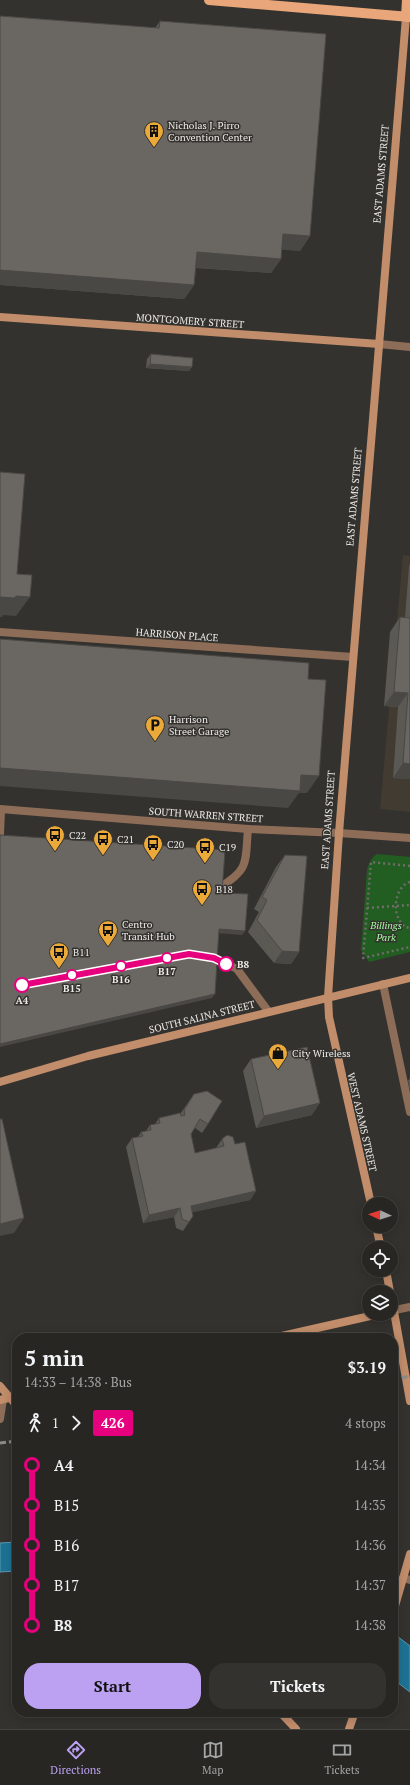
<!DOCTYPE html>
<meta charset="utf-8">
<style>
:root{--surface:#272622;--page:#33322f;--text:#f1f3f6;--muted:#a4a5a5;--line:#434340;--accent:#bca0f2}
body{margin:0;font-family:"PT Serif",serif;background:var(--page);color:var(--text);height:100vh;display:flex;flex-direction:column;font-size:15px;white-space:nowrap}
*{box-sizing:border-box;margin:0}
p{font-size:13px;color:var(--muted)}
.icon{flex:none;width:22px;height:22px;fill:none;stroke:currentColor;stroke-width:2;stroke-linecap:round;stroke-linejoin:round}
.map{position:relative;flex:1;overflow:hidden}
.side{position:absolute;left:12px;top:1333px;width:386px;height:384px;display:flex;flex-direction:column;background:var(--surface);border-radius:16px;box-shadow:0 2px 10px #0003,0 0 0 1px var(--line)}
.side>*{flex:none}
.badge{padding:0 8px;border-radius:3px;font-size:14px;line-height:26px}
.needle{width:26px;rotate:274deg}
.controls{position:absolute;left:362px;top:1197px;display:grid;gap:8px}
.controls a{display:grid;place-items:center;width:36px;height:36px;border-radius:50%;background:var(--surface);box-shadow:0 2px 10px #0003,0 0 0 1px var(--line);font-size:20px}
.map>.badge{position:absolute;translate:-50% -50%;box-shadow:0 0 0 2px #fff}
.legs{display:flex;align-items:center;gap:6px;height:44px;padding:0 12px;font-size:13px}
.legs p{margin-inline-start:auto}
.headline{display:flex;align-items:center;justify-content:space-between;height:68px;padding:0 12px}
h1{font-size:22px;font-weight:800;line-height:30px}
.button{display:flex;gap:8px;margin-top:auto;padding:8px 12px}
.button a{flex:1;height:46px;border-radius:16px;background:var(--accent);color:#111;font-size:16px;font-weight:800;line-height:46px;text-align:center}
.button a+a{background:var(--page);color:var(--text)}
ul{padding:0 12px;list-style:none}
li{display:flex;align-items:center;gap:14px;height:40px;font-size:15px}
li i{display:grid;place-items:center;width:6px;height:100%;margin:0 5px;background:currentColor}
li i::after{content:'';width:10px;height:10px;margin:-5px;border:3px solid;border-radius:50%;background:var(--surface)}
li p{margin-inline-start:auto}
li:first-child i{background:linear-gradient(#0000 50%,currentColor 0)}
li:last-child i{background:linear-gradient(currentColor 50%,#0000 0)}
.tabs{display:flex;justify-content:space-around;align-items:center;height:56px;border-top:1px solid var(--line);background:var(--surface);font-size:11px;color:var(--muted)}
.tabs a{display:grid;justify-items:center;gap:2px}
.tabs .on{color:var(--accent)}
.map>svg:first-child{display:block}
.built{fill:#413b32}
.park{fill:#225e22}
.water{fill:#1d7294;stroke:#5c97ae}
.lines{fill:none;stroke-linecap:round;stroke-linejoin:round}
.path{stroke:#6f6d69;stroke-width:2.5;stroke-dasharray:2 3;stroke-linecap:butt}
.lane{stroke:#8e6d58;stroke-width:8}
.street{stroke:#8e6d58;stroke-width:8}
.secondary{stroke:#c18d6b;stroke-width:8}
.primary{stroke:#e9a67a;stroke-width:10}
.rail{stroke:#8d8b88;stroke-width:3;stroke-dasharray:6 3;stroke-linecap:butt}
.wall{fill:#5b5954}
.shaded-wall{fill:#4a4845}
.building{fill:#6a6762;stroke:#4a4845}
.line-1-casing{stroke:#fff;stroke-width:9}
.line-1{stroke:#e6007e;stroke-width:6}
.stop-1-dot{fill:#fff;stroke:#e6007e;stroke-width:2}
.labels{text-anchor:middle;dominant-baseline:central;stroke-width:3;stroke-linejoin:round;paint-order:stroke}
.poi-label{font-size:10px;fill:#eeece9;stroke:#34322e;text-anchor:start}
.street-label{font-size:10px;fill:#eeece9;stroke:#34322e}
.park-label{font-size:10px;font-style:italic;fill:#a6fca2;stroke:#34322e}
.stop-label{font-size:10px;font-weight:bold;fill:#eeece9;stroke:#34322e}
</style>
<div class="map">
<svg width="410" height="1729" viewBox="0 0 410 1729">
<rect width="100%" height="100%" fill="#34322e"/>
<!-- built -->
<path class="built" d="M 403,555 L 410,556 L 410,812 L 380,809 Z"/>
<!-- park -->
<path class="park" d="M 377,854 L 410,857 L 410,952 L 369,962 L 361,950 L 367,870 C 369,863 371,858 377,854 Z"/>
<!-- water -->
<path class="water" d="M 17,1542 L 17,1571 L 0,1572 L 0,1543 Z
M 393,1633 L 410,1646 L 410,1692 L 393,1679 Z"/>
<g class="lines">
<!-- path -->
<path class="path" d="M 410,866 L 371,862 L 363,958 L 410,947
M 410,882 C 397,885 392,908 399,919 C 400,922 403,925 405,927 L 410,928
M 367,908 L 410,905"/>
<!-- lane -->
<path class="lane" d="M 379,344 L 410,347
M 0,834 L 1,810
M 220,887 C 250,869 245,862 248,829
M 215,958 L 237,969 L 268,1011
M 383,984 L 410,1112"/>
<!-- street -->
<path class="street" d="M 0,632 L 353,657
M 0,809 L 248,829 L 339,833 L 410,838
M 395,1310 L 410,1307
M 0,1419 L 3,1399
M 403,1578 L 410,1580"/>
<!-- secondary -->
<path class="secondary" d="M 0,317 L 379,344
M 0,1082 L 88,1056 L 410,978
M 371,1204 L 329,1017 L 328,997 L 339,833 L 406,17
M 376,1226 L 381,1248
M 386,1270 L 390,1292
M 391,1295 L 410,1401
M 273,1338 L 379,1314
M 0,1386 L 17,1406
M 0,1400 L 17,1396
M 393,1613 L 410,1554
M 280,1712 L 296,1729
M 349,1729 L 355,1712"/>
<!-- primary -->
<path class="primary" d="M 209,0 L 410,17
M 406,17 L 407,0"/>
<!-- rail -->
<path class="rail" d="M 393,1380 L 410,1376
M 0,1443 L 17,1441"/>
</g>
<!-- wall -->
<path class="wall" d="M 0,16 L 155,28 L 160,21 L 310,236 L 300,251 L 282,249 L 281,259 L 271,273 L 196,268 L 194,285 L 184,299 L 0,285 Z
M 151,354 L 192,367 L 189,371 L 146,368 L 147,359 Z
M 410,564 L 410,779 L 393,778 L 398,707 L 384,706 L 390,632 L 400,617 L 405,618 L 409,566 Z
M 285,855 L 299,952 L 291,964 L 274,963 L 248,932 L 259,912 L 254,909 L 276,867 Z
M 251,1059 L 312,1115 L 256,1128 L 243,1071 Z
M 410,1078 L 410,1091 L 408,1081 Z
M 194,1094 L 208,1124 L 202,1133 L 195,1128 L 191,1134 L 195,1153 L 216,1148 L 222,1139 L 235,1144 L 256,1191 L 250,1200 L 192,1212 L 193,1216 L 183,1231 L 176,1228 L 174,1217 L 143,1223 L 126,1147 L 132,1138 L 138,1137 L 141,1132 L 146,1131 L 150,1125 L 155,1124 L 159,1118 L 180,1114 Z"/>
<!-- shaded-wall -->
<path class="shaded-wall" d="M 283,234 L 310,236 L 300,251 L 273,249 Z
M 197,252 L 281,259 L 271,273 L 187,267 Z
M 0,270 L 194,285 L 184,299 L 0,285 Z
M 150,364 L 192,367 L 189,371 L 146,368 Z
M 16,596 L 30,597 L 16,616 L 3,615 L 2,617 L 0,617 L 0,597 Z
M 394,692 L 408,693 L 398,707 L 384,706 Z
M 403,763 L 410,764 L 410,779 L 393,778 Z
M 0,768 L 301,775 L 319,776 L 307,793 L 299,793 L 288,808 L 0,786 Z
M 219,929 L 245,931 L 242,935 L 216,933 Z
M 282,951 L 299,952 L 291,964 L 274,963 Z
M 215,994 L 212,998 L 0,1047 L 0,1044 Z
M 320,1103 L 312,1115 L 256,1128 L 264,1116 Z
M 256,1191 L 250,1200 L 185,1214 L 191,1206 Z
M 180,1208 L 174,1217 L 143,1223 L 149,1215 Z
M 24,1218 L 14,1233 L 0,1236 L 0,1224 Z"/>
<!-- building -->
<path class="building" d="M 0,16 L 159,28 L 160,21 L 326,34 L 310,236 L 283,234 L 281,259 L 197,252 L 194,285 L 0,270 Z
M 151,354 L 193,358 L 192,367 L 150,364 Z
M 0,472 L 25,474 L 17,574 L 32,575 L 30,597 L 16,596 L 15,598 L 0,597 Z
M 400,617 L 410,618 L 410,764 L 403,763 L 408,693 L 394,692 Z
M 0,639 L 309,663 L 308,679 L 326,680 L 319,776 L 301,775 L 300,791 L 0,768 Z
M 0,835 L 225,850 L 222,893 L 248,894 L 245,931 L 219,929 L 215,994 L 0,1044 Z
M 285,855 L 307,856 L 299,952 L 282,951 L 257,920 L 267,900 L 262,897 Z
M 307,1047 L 320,1103 L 264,1116 L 251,1059 Z
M 207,1091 L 222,1101 L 208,1124 L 200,1119 L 191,1134 L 195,1153 L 224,1146 L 222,1139 L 227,1135 L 233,1137 L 235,1144 L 245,1142 L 256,1191 L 191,1206 L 193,1216 L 189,1222 L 182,1219 L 180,1208 L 149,1215 L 132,1138 L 143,1136 L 141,1132 L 151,1130 L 150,1125 L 160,1123 L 159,1118 L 180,1113 L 181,1116 L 185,1115 L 184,1110 L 194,1094 Z
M 0,1119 L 2,1119 L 24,1218 L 0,1224 Z"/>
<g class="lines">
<!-- line-1 casing -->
<g class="line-1-casing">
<path id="line-1" d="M 22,985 L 189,954 L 214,958 L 226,964"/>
</g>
<!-- line-1 -->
<use href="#line-1" class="line-1"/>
</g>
<!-- icons -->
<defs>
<g id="building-pin" transform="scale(1)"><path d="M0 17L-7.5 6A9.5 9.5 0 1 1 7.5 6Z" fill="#eba939" stroke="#34322e"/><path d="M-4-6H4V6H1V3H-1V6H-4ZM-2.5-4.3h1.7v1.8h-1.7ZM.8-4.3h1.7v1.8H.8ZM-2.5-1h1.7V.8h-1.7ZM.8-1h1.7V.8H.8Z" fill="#111"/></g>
<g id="parking-pin" transform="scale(1)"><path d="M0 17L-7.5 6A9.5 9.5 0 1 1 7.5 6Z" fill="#eba939" stroke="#34322e"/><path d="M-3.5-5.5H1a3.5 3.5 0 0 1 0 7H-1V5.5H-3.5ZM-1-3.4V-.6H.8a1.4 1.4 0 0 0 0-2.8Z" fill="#111"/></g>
<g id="bus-pin" transform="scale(1)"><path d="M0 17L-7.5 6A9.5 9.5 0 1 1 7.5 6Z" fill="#eba939" stroke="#34322e"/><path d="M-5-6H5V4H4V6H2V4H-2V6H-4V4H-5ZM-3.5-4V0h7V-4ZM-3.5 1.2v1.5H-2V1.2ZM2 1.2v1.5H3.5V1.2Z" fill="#111"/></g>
<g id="shop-pin" transform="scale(1)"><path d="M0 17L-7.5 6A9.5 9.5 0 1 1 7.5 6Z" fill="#eba939" stroke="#34322e"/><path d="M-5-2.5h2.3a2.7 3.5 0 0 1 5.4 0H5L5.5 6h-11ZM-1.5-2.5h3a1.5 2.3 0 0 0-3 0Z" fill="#111"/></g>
</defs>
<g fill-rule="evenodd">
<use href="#building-pin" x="154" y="131"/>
<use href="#parking-pin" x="155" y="725"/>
<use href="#bus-pin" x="55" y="835"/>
<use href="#bus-pin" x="103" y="839"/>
<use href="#bus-pin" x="153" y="844"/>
<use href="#bus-pin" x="205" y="847"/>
<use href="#bus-pin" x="202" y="889"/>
<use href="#bus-pin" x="108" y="930"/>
<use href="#bus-pin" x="59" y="952"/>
<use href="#shop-pin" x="278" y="1053"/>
</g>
<!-- markers -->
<g class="stop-1-dot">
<circle cx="167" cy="958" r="5"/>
<circle cx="226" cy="964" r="7"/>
<circle cx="121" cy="966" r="5"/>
<circle cx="72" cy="975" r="5"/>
<circle cx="22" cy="985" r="7"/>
</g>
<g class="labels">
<!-- poi labels -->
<g class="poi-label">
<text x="168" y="125">Nicholas J. Pirro<tspan x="168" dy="12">Convention Center</tspan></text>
<text x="169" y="719">Harrison<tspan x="169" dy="12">Street Garage</tspan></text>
<text x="69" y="835">C22</text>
<text x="117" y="839">C21</text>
<text x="167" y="844">C20</text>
<text x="219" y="847">C19</text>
<text x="216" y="889">B18</text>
<text x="122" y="924">Centro<tspan x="122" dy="12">Transit Hub</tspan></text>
<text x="73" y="952">B11</text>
<text x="292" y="1053">City Wireless</text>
</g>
<!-- street labels -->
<g class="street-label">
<text transform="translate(381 174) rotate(-85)">EAST ADAMS STREET</text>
<text transform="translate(190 321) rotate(4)">MONTGOMERY STREET</text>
<text transform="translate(354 497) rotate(-85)">EAST ADAMS STREET</text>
<text transform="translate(177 635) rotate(4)">HARRISON PLACE</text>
<text transform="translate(206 815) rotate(4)">SOUTH WARREN STREET</text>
<text transform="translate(328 820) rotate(-86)">EAST ADAMS STREET</text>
<text transform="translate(202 1017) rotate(-14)">SOUTH SALINA STREET</text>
<text transform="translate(362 1122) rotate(77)">WEST ADAMS STREET</text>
</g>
<!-- park labels -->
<g class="park-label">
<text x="386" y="925">Billings<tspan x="386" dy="12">Park</tspan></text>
</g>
<!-- stop labels -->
<g class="stop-label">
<text x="237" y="964" text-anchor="start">B8</text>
<text x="167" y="971">B17</text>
<text x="121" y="979">B16</text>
<text x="72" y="988">B15</text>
<text x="22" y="1000">A4</text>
</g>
</g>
</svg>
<div class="controls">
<a><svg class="needle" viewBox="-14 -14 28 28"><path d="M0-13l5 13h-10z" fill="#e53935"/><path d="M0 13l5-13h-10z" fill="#a4a5a5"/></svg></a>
<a><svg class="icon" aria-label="locate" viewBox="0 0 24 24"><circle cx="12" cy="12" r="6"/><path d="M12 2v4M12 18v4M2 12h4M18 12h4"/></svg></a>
<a><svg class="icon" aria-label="layers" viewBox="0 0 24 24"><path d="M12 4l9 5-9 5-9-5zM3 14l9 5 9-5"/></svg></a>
</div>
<section class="side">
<div class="headline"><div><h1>5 min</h1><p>14:33 – 14:38 · Bus</p></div><b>$3.19</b></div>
<div class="legs"><svg class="icon" aria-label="walk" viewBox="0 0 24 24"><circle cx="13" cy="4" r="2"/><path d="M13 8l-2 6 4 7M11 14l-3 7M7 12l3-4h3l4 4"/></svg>1<svg class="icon" aria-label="forward" viewBox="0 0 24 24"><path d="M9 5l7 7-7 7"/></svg><b class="badge" style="background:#e6007e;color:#fff">426</b><p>4 stops</p></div>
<ul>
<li><i style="color:#e6007e"></i><b>A4</b><p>14:34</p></li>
<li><i style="color:#e6007e"></i><span>B15</span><p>14:35</p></li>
<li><i style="color:#e6007e"></i><span>B16</span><p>14:36</p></li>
<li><i style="color:#e6007e"></i><span>B17</span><p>14:37</p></li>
<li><i style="color:#e6007e"></i><b>B8</b><p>14:38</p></li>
</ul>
<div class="button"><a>Start</a><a>Tickets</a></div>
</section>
</div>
<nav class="tabs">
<a class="on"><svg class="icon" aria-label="directions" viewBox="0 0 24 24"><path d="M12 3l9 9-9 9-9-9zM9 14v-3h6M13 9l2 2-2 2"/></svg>Directions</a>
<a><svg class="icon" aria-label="map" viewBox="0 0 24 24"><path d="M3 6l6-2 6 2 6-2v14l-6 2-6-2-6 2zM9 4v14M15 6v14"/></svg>Map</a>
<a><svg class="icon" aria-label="tickets" viewBox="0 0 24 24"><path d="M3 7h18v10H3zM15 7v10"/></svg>Tickets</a>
</nav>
